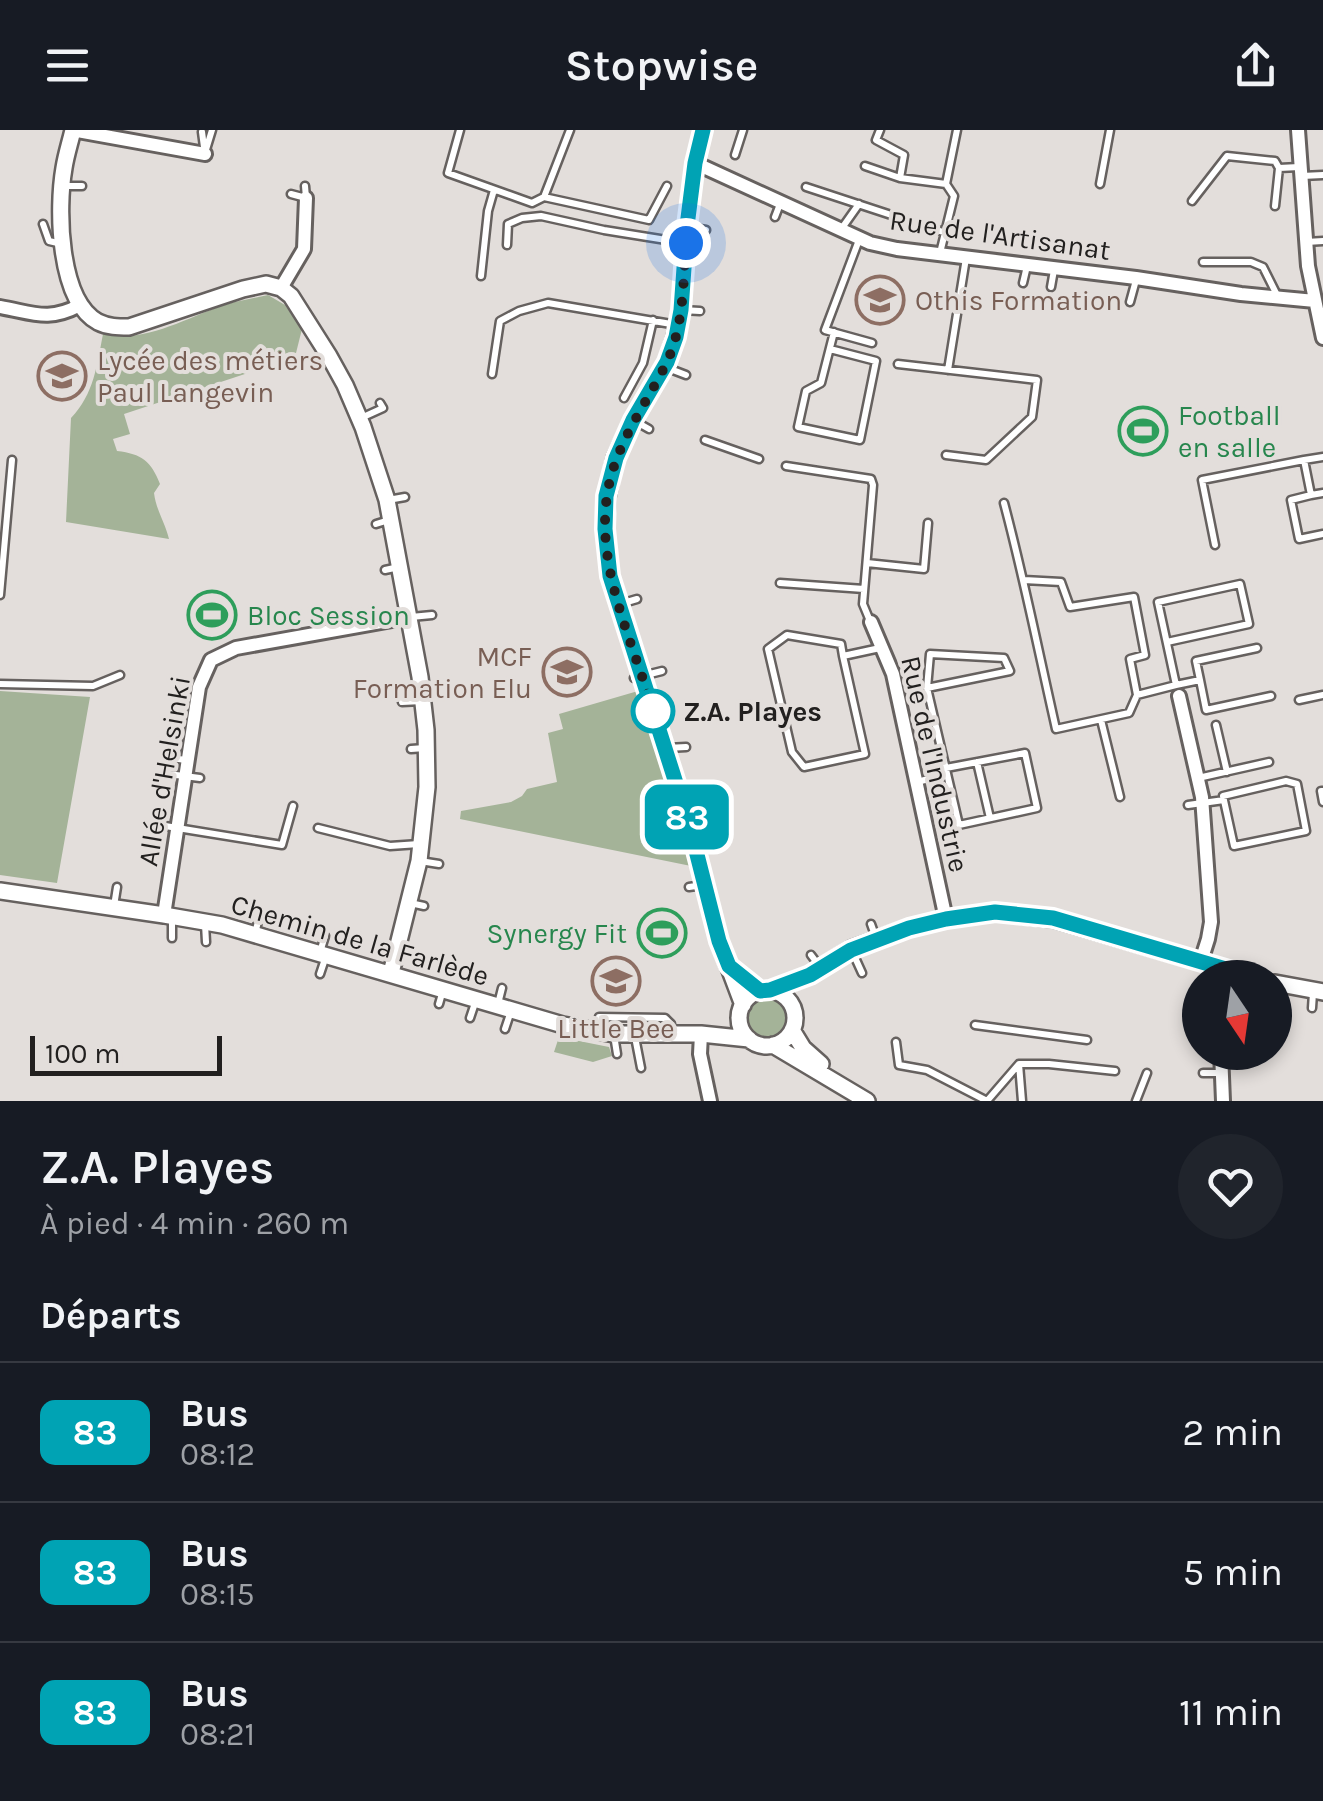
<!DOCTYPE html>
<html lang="fr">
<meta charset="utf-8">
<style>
:root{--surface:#171b24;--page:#20242c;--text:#f1f3f6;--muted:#9ea1a6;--line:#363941}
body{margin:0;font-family:Karla,sans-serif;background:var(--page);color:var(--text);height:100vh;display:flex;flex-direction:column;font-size:38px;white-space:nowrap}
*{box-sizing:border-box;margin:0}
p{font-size:32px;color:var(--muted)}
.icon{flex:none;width:55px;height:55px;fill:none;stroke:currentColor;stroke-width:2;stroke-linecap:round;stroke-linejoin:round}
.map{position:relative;height:971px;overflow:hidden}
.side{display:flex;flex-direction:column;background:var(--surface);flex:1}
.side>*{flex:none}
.badge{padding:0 20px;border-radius:15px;font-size:35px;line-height:65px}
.needle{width:65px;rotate:167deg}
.tools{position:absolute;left:1182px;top:830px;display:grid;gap:20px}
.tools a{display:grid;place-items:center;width:110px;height:110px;border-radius:50%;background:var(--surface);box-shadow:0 5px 15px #0003;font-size:50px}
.scale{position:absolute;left:30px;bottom:25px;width:192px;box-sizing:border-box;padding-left:10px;border:5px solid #22201f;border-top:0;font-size:28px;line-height:35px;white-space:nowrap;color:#22201f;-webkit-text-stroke:8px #e3dedb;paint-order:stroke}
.you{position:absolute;width:50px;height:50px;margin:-25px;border:8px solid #fff;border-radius:50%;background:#1a73e8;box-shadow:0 0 0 15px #1a73e833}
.map>.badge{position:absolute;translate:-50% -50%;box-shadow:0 0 0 5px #fff}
h2{padding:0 40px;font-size:38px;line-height:90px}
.round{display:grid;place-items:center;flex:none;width:105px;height:105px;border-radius:52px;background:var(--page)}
.overview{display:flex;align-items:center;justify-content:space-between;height:170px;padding:0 40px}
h1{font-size:48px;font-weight:600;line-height:75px}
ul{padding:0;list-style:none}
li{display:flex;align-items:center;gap:30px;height:140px;padding:0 40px;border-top:2px solid var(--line)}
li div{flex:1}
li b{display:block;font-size:38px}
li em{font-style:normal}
li .badge{min-width:110px;font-weight:700;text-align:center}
header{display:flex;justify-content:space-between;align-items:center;height:130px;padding:0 40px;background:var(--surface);font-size:45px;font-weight:600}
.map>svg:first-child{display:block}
.green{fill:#a4b398}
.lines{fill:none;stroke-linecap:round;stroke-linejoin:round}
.service-casing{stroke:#66615f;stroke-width:11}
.minor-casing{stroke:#66615f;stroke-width:18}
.tertiary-casing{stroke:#66615f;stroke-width:20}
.service{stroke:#fff;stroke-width:6}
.minor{stroke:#fff;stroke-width:12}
.tertiary{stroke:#fff;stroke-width:15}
.line-casing{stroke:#fff;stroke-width:22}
.line{stroke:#00a3b4;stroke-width:15}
.walk{stroke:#22201f;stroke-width:10;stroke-dasharray:0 18}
.stop-dot{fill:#fff;stroke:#00a3b4;stroke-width:5}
.labels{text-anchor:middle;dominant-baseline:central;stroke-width:8;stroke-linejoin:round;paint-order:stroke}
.street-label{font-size:28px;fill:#22201f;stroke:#e3dedb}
.education-label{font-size:28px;fill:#785e54;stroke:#e3dedb;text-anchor:start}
.leisure-label{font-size:28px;fill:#27864d;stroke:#e3dedb;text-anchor:start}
.stop-label{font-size:28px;font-weight:bold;fill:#22201f;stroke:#e3dedb;text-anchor:start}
</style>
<header><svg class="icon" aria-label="menu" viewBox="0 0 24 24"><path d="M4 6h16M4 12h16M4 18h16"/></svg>Stopwise<svg class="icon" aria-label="share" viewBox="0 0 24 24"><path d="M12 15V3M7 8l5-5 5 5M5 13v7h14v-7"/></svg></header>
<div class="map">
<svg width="1323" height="971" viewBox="0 0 1323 971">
<rect width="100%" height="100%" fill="#e3dedb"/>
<!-- green -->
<path class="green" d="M 268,165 L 285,175 L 302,199 L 296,223 L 275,224 L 254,241 L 124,284 L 130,304 L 113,309 L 117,321 C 142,324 151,331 160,354 L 154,363 C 156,380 165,392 169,409 L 66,392 L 71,288 C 94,264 97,235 103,204 C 147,214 188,186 228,174 C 241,170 255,168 268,165 Z
M 0,561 L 90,567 L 57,753 L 0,745 Z
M 638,561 L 691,736 L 460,689 L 461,681 L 511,672 L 522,666 L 527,659 L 557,652 L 548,603 L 563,599 L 559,584 Z
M739 888a28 28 0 1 1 56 0a28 28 0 1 1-56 0Z
M 559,907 L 609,917 L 612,926 L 593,932 L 554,922 Z"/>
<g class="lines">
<!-- service casing -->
<g class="service-casing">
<path id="service" d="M 460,0 L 448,43 L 532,73 L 544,67 L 570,0
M 880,0 L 876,10 L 904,25 L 900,48
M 202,2 L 204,17
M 205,23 L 212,0
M 735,25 L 743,0
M 865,36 L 900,48 L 946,54 L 954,66 L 940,123
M 1302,46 L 1323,45
M 946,54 L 957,0
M 1100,54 L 1110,0
M 63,56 L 82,56
M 806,57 L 946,103
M 291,64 L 306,68 L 305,56
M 544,67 L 649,90 L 667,56
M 1192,71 L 1227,26 L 1275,31 L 1279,38
M 1275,76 L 1279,38 L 1299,37
M 775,87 L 780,74
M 43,94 L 49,111 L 62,114
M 688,97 L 706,100
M 842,98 L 859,74
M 859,110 L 825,200 L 872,213
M 1306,112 L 1323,111
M 507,115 L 508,94 L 522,88 L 541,86 L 604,100 L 685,113
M 1203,132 L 1251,132 L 1263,137 L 1277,165
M 481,146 L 488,81 L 494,60
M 1023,153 L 1027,136
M 1051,157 L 1054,140
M 1130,172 L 1136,150
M 682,180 L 700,181
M 830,219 L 876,231 L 860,310 L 798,297 L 806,261 L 821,253 L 834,202
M 898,234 L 1037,250 L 1032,287 L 986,330 L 946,325
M 665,237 L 686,245
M 948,240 L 966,128
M 492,244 L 500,191 L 519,181 L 548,173 L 677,195
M 624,268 L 643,233 L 653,190
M 361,288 L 383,278 L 380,273
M 633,290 L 649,299
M 705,310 L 759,329
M 1323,327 L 1304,330 L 1311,365 L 1323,363
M 786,336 L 871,349 L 873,355 L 863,474 L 870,491
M 1311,365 L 1291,370 L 1299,409 L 1323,404
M 388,370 L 405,367
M 1004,373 C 1024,448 1039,524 1056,599 L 1129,583 L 1137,565 L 1176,555
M 376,394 L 389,390
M 1215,415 L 1202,350 L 1304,330
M 867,433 L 924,439 L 928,393
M 385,440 L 399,437
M 1024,450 L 1061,452 L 1070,477 L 1134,467 L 1145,525 L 1130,529 L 1137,565
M 780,453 L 864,459
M 0,465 L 12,330
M 620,474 L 637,469
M 411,487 L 432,485
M 1167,512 L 1249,494 L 1240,454 L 1158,472 L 1176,555 L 1200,550 L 1206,580 L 1271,566
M 843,526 L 841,514 L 787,505 L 768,519 L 792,622 L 804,637 L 865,624 L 843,526 L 880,518
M 634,548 L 662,541
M 1200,550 L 1196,531 L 1257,518
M 0,554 L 93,556 L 120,545
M 1299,570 L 1323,565
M 402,572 L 422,571
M 1101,590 L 1120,667
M 1216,595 L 1227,642
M 667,618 L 686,617
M 411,619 L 425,618
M 171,628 L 186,630
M 977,632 L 990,688
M 168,644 L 200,648
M 1198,648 L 1269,632
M 1286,651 L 1297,654 L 1306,701 L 1234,716 L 1223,666 Z
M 917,652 L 940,646 L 946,638 L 1025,623 L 1037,678 L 959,695 L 927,558 L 1010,541 L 1004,528 L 930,524 L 927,558
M 1323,661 L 1321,661 L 1323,672
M 1188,675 L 1224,670
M 159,695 L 282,715 L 293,676
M 318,698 L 390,716 L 419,714
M 420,731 L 439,734
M 689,757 L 703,755
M 410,773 L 424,776
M 114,776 L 117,757
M 172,787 L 172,808
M 205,794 L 206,812
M 871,794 L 876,808
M 255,804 L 260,783
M 852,821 L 862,843
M 320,822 L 325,806
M 811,825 L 820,837
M 320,844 L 326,826
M 439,874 L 443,860
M 498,874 L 502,858
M 1312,878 L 1313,863
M 599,887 L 665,888 L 671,894 L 672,905
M 470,888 L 476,870
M 975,895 L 1087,910
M 505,899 L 511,881
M 614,905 L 617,924
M 635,907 L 641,938
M 896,912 L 899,935 L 927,940 L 987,971 L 1019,934 L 1049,934 L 1115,941
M 1019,934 L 1022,971
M 1203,943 L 1222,943
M 1136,971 L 1147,943"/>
</g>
<!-- minor casing -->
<g class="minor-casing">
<path id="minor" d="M 72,0 L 205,24
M 1298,0 L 1308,136 L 1323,208
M 695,33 L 870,113 L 897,119 L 1136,148 L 1241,164 L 1315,171
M 281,158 L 304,119 L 306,68
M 0,177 C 34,183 48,192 80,175
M 871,492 L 893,544 L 946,789
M 1179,566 L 1202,667 L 1211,792 L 1208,809 L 1201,831
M 164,785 L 199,557 L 211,530 L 236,518 L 409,487
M 701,904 L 700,924 L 710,971
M 1221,922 L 1223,971"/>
</g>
<!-- tertiary casing -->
<g class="tertiary-casing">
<path id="tertiary" d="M 73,0 C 70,13 66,25 64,38 C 57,78 58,170 98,192 C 108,197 118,197 129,197 L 243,159 L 266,154 L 281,158 L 291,166 L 329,226 L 345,255 L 363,297 L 387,370 L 420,547 L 426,600 L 427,657 L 419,731 L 391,843
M 703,0 L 695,33 L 687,96 L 681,179 L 675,207 L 667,232 L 633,290 L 615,328 L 607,367 L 605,399 L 610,446 L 690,697 L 719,811 L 743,875
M 0,761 L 164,785 L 222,795 L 563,895 L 614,904 L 701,904 L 749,909
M 1275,853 L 1323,862
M739 888a28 28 0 1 1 56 0a28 28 0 1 1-56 0Z
M 770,861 L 810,845 L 851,819 L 909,798 L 946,789 L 995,782 L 1053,789 L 1256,848
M 792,900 L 803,918 L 821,934
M 773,915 L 867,971"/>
</g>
<!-- service -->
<use href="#service" class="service"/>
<!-- minor -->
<use href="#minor" class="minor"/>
<!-- tertiary -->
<use href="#tertiary" class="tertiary"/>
</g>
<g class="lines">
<!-- line casing -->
<g class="line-casing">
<path id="line" d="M 703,0 L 695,33 L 687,96 L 681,180 L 676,207 L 667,232 L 633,290 L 616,328 L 606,366 L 605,399 L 610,446 L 690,697 L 719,811 L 729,836 L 760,861 L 770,860 L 810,845 L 851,820 L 909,798 L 946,789 L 995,782 L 1053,788 L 1256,848"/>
</g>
<!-- line -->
<use href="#line" class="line"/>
<!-- walk -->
<path class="walk" d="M 653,581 C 634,514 596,440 607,366 C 614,316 644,278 666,234 C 684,197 683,153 686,113"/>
</g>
<!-- icons -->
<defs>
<g id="university-ring" transform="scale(2.5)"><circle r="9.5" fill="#e3dedb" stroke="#8d6e63" stroke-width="1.5"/><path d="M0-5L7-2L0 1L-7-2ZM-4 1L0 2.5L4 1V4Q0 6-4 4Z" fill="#8d6e63"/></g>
<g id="school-ring" transform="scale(2.5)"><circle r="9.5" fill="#e3dedb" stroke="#8d6e63" stroke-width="1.5"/><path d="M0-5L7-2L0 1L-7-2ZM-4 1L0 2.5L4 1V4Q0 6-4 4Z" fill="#8d6e63"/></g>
<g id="stadium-ring" transform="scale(2.5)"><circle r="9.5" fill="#e3dedb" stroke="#2e9e5b" stroke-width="1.5"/><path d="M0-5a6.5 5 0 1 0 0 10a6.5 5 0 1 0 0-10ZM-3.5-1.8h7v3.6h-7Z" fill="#2e9e5b"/></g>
</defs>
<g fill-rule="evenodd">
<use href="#university-ring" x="880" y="170"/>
<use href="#school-ring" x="62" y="246"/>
<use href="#stadium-ring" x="1143" y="301"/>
<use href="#stadium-ring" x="212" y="485"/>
<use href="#university-ring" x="567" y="542"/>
<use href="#stadium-ring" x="662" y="803"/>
<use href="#school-ring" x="616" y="851"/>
</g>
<!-- markers -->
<circle class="stop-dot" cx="653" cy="581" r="20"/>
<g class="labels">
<!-- street labels -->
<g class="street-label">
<text transform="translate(1000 105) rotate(8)">Rue de l'Artisanat</text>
<text transform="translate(935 634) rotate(77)">Rue de l'Industrie</text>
<text transform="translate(164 641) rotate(-80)">Allée d'Helsinki</text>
<text transform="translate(360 810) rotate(16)">Chemin de la Farlède</text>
</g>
<!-- education labels -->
<g class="education-label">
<text x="915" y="170">Othis Formation</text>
<text x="97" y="230">Lycée des métiers<tspan x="97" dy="32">Paul Langevin</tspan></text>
<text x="532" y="526" text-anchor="end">MCF<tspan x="532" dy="32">Formation Elu</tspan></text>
<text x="616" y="898" text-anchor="middle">Little Bee</text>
</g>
<!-- leisure labels -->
<g class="leisure-label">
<text x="1178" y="285">Football<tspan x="1178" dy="32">en salle</tspan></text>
<text x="247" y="485">Bloc Session</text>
<text x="627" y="803" text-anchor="end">Synergy Fit</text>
</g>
<!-- stop labels -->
<g class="stop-label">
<text x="683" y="581">Z.A. Playes</text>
</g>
</g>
</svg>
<div class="tools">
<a><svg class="needle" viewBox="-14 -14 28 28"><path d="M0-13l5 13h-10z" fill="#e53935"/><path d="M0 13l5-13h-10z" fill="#9ea1a6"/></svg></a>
</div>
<div class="scale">100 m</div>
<div class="you" style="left:686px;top:113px"></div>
<b class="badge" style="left:687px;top:687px;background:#00a3b4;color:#fff">83</b>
</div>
<section class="side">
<div class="overview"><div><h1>Z.A. Playes</h1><p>À pied · 4 min · 260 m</p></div><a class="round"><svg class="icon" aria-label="heart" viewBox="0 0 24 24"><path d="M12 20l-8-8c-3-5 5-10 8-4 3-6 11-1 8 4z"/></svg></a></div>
<h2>Départs</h2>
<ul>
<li><span class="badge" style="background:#00a3b4;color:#fff">83</span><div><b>Bus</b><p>08:12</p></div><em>2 min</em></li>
<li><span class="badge" style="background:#00a3b4;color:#fff">83</span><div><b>Bus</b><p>08:15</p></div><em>5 min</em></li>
<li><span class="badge" style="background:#00a3b4;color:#fff">83</span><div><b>Bus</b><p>08:21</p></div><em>11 min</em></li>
</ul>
</section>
